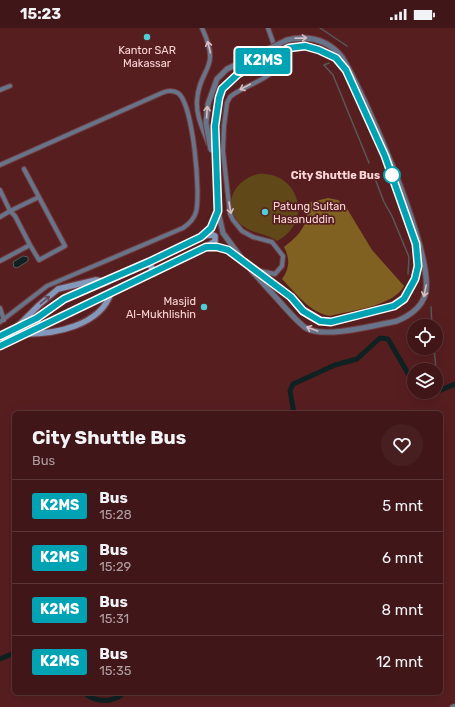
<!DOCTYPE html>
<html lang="id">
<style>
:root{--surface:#411618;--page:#481f21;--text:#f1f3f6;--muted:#ae9fa2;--line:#5a3537}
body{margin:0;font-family:Rubik,sans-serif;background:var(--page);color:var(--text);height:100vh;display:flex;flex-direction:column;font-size:15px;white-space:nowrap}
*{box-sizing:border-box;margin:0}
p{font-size:13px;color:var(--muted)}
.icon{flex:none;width:22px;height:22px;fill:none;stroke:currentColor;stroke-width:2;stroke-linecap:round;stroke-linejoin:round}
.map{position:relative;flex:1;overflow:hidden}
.panel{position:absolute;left:12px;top:383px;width:431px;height:284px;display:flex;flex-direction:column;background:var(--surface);border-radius:6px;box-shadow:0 4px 16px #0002,0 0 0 1px var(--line)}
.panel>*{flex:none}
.badge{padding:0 8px;border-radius:3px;font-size:14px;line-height:26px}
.buttons{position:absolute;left:407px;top:291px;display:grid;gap:8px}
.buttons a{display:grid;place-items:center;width:36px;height:36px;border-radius:50%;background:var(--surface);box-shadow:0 4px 16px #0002,0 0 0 1px var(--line);font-size:20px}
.map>.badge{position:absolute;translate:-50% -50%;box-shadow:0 0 0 2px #fff}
.round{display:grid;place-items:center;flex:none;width:42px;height:42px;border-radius:21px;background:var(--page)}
.head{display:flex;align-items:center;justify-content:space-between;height:68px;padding:0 20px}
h1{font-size:19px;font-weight:700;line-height:30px}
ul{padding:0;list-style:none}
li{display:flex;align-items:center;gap:12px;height:52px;padding:0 20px;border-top:1px solid var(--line)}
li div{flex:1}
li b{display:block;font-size:15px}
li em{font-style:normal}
li .badge{min-width:44px;font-weight:700;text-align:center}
.status{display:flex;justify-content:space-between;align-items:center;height:28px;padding:0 20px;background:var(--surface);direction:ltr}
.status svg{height:11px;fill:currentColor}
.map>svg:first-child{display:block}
.green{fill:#604819}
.forest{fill:#816121}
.water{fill:#102122;stroke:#575858}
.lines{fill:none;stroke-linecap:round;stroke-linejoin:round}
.stream{stroke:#575858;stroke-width:1.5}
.canal{stroke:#102122;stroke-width:5}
.minor-casing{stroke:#713c3d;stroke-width:6}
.tertiary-casing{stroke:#713c3d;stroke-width:7}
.secondary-casing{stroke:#713c3d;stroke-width:8}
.minor{stroke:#67748a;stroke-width:4}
.tertiary{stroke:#67748a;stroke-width:5}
.secondary{stroke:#8498bb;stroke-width:5.5}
.tertiary-bridge-casing{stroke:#713c3d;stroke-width:7;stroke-linecap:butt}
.tertiary-bridge{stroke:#67748a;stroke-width:5}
.oneway{stroke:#d7bec2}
.oneway2{stroke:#674956}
.line-casing{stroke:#fff;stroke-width:9}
.line{stroke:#00a3b4;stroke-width:6}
.poi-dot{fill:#51ccd4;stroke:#571e20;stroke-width:1.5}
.stop-dot{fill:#fff;stroke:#00a3b4;stroke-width:2}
.labels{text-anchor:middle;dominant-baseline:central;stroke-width:3.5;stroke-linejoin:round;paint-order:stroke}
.poi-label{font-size:11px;fill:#fcd7d5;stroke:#571e20}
.stop-label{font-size:11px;font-weight:bold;fill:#fcd7d5;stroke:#571e20;text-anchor:end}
</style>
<div class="status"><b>15:23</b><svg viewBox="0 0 49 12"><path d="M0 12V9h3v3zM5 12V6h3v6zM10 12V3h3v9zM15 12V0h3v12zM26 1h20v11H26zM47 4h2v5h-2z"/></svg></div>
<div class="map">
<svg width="455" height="679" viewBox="0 0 455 679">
<rect width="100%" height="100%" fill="#571e20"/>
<!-- green -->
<path class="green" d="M 258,146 C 299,143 314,194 277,213 C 267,205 253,206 243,198 C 220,180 233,152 258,146 Z"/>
<!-- forest -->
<path class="forest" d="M 328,170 L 338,172 L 346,179 L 372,222 L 404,258 C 394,278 350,283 330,288 C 310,285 295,264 282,251 C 290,240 290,231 284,219 C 301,206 308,198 307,175 Z"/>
<!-- water -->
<path class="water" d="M 23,228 L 28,229 L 28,233 L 17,240 L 14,239 L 13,234 Z"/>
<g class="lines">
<!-- stream -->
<path class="stream" d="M 320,0 L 347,18
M 329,35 L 324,37 L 333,47 L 369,135
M 374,148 L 384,174 L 392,188 L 409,229 L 408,246
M 431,279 L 432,298
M 434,320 L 438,363"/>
<!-- canal -->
<path class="canal" d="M 419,364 L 426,368 L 436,364
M 436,364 L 455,356
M 294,385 L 290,363 L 293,356 L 335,337 L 357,331 L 380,310 L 388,311 L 414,356
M 0,631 L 14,625
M 84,665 C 97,675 112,675 124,665"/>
<!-- minor casing -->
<g class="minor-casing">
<path id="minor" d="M 202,0 C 222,43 199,38 197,73 C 196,88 203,101 208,115
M 0,62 L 10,58
M 0,137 L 155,68 C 162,65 170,60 178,65 C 193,75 201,166 196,184 C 194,191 189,196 183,200 L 47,258 L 0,294
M 0,162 L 10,183 L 0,189
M 30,217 L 15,188 L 10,183 L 39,169
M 0,233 L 30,217 L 39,232 L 65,218 L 24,141
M 260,243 L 275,246 L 282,238 L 283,228 L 272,214 L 253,209 L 242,203 L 233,192 L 230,186 L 223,123 L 224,98 L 227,75 L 230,69 C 243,57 279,50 279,31 L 268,0
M 0,280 L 4,292
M 452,679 L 455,678"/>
</g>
<!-- tertiary casing -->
<g class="tertiary-casing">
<path id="tertiary" d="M 218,183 L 223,205 L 240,228
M 201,208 L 211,200 L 218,183 L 217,140
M 206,219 L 217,219 L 228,222 C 249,238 273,251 291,269 C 299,276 303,285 313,290 C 329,298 350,289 366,286 C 394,279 412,272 418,240 C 423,216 355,44 335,30 C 304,7 279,24 251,40 C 243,44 234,48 228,54 C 210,74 214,119 217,143
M 251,242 L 269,262"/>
</g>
<!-- secondary casing -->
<g class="secondary-casing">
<path id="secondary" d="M 149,234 L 154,245
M 64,271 L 106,254 L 201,209 L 211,206 L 215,208 L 215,213 L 206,219 L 71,285
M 17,299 L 39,277 L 58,261 L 96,252 L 106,254
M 25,306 C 55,306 100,298 111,265
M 0,308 L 37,290 L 58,275
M 0,318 L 65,288"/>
</g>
<!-- minor -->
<use href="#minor" class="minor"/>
<!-- tertiary -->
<use href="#tertiary" class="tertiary"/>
<!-- secondary -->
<use href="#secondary" class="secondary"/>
<!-- tertiary-bridge casing -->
<g class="tertiary-bridge-casing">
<path id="tertiary-bridge" d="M 211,122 L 206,95 L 208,76 L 217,51 L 227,41 L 287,12 C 309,7 328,12 342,29 C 364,64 437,231 425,267 C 421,280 409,288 397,293 C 376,297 324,311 306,300 C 295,293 279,272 269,262"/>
</g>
<!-- tertiary-bridge -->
<use href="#tertiary-bridge" class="tertiary-bridge"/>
</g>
<!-- one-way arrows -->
<defs><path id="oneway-shaft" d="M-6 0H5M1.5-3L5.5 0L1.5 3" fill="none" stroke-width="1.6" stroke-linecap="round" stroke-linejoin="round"/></defs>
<g class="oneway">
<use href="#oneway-shaft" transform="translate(301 10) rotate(-2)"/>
<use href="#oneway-shaft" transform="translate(209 19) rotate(-104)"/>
<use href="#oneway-shaft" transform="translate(245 59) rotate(152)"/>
<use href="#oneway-shaft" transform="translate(207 84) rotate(-86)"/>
<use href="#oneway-shaft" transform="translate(230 180) rotate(80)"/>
<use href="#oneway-shaft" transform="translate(425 263) rotate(101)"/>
<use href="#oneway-shaft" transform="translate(312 301) rotate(-160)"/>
</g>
<use class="oneway2" href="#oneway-shaft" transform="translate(45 272) rotate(-40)"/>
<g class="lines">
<!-- line casing -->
<g class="line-casing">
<path id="line" d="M 0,308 L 37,290 L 64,271 L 149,234 L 201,209 L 211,200 L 218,183 L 215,98 L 219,70 L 222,61 L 238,46 L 289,20 L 305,18 L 319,22 L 336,30 L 346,42 L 385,128 L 416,216 L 418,238 L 415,251 L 404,271 L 394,278 L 331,294 L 320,293 L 303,283 L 291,269 L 228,222 L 217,219 L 206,219 L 0,318"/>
</g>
<!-- line -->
<use href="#line" class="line"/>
</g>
<!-- markers -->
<g class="poi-dot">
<circle cx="147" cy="9" r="4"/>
<circle cx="265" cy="184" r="4"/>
<circle cx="204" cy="279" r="4"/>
</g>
<circle class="stop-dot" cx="392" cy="147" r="8"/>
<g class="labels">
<!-- poi labels -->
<g class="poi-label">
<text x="147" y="22">Kantor SAR<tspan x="147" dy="13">Makassar</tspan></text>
<text x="273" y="178" text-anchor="start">Patung Sultan<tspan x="273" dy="13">Hasanuddin</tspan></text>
<text x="196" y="273" text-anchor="end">Masjid<tspan x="196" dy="13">Al-Mukhlishin</tspan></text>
</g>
<!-- stop labels -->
<g class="stop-label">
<text x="380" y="147">City Shuttle Bus</text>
</g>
</g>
</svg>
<div class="buttons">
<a><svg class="icon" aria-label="locate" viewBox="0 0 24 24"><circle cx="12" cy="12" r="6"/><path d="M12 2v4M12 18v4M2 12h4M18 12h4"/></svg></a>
<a><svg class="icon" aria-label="layers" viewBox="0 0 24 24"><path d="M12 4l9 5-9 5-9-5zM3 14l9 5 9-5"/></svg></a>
</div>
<b class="badge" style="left:263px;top:33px;background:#00a3b4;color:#fff">K2MS</b>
<section class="panel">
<div class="head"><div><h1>City Shuttle Bus</h1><p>Bus</p></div><a class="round"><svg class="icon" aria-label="heart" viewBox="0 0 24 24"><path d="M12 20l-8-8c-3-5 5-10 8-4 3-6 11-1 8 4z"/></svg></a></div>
<ul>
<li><span class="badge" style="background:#00a3b4;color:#fff">K2MS</span><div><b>Bus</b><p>15:28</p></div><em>5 mnt</em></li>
<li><span class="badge" style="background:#00a3b4;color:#fff">K2MS</span><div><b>Bus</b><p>15:29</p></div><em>6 mnt</em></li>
<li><span class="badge" style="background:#00a3b4;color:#fff">K2MS</span><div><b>Bus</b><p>15:31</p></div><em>8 mnt</em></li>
<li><span class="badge" style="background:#00a3b4;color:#fff">K2MS</span><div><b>Bus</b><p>15:35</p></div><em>12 mnt</em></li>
</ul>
</section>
</div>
